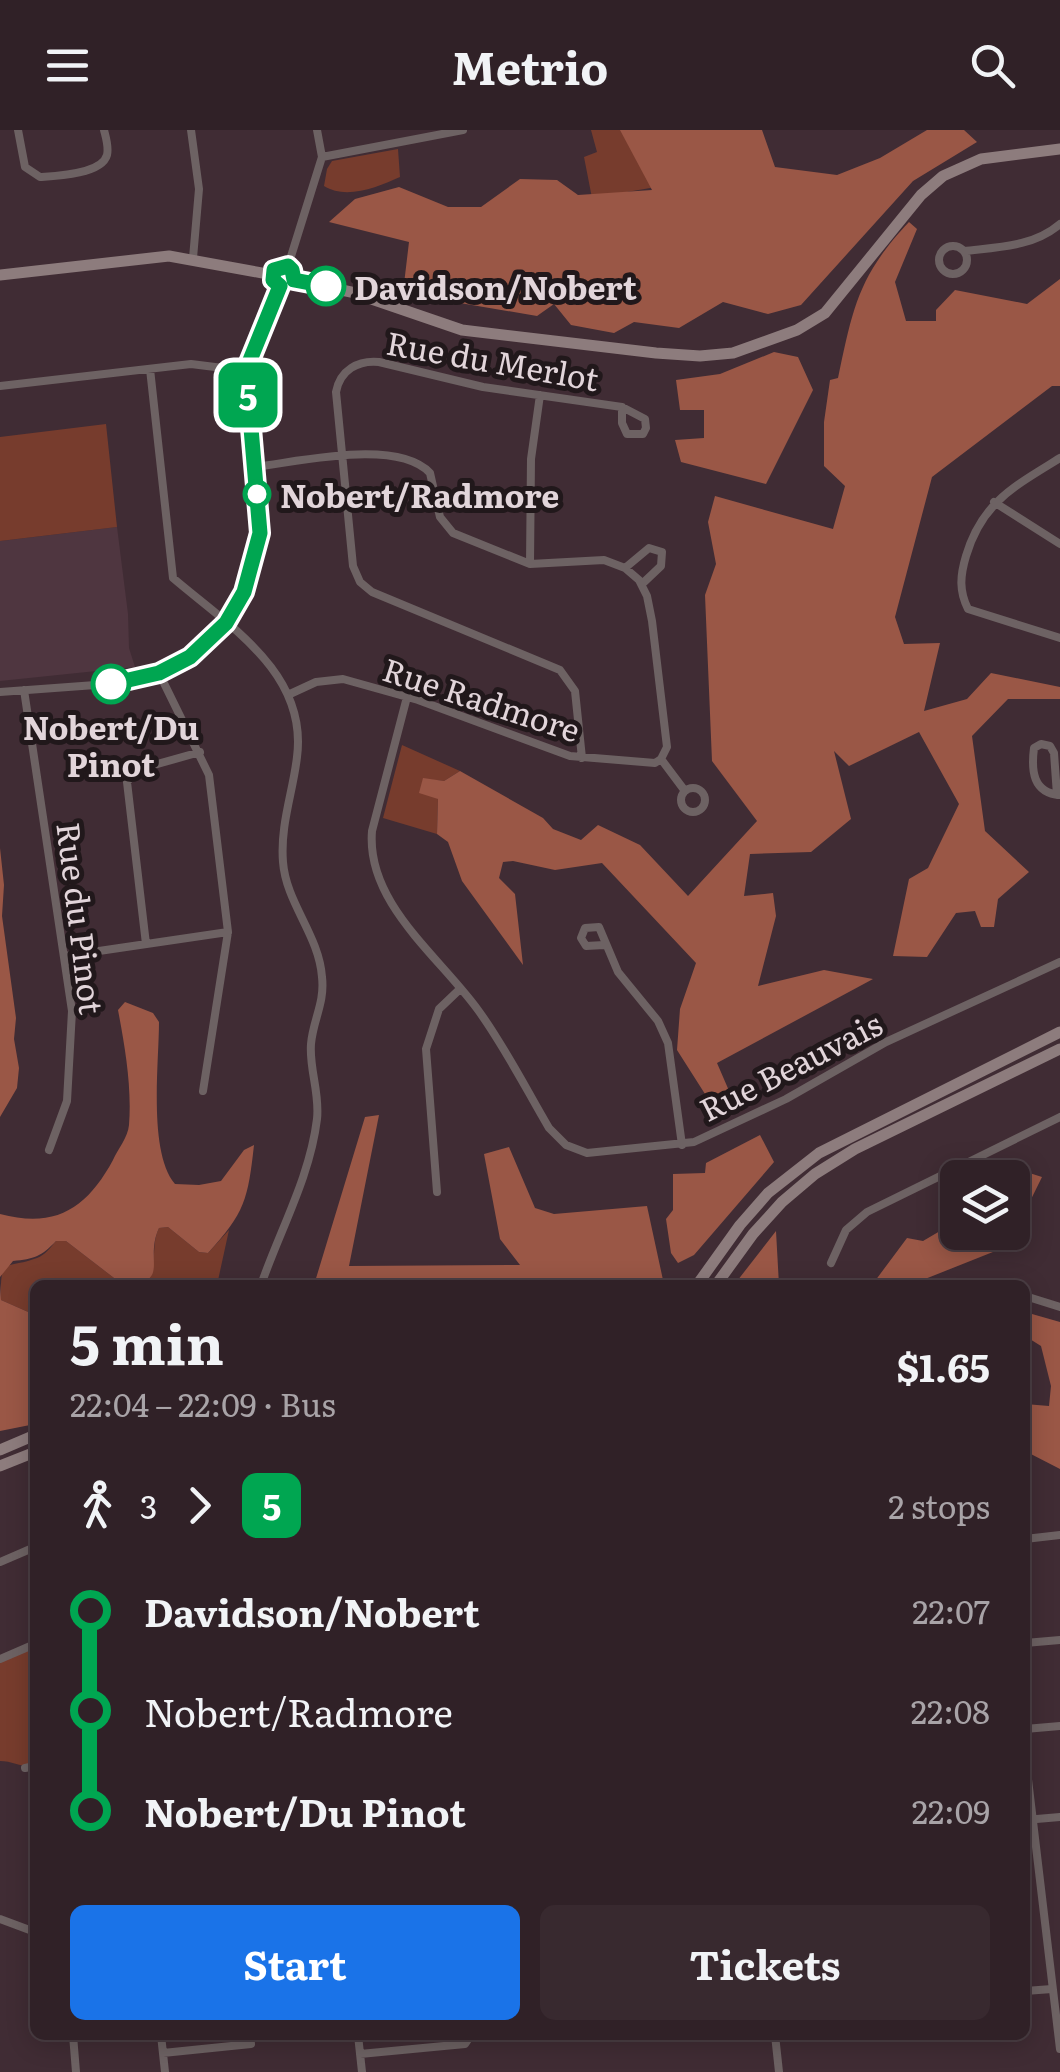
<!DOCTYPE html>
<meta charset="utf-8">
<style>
:root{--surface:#302127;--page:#38292f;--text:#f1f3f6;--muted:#a8a3a7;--line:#4b3e44;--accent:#1a73e8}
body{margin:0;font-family:Literata,serif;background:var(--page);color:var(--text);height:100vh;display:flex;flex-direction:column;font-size:38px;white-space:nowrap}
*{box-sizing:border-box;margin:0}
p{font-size:32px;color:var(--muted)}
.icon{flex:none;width:55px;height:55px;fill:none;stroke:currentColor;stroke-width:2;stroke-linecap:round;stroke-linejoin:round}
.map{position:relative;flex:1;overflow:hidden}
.drawer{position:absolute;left:30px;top:1150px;width:1000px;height:760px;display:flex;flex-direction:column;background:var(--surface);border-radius:15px;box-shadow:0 5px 25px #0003,0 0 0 2px var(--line)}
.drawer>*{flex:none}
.badge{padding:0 20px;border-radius:15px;font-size:35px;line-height:65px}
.fabs{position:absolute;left:940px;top:1030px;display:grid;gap:20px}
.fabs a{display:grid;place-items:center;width:90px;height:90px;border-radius:15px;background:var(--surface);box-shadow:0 5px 25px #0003,0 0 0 2px var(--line);font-size:50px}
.map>.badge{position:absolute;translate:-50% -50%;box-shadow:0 0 0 5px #fff}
.legs{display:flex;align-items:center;gap:15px;height:110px;padding:0 40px;font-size:32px}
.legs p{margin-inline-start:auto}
.head{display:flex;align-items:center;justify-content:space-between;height:170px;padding:0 40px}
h1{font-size:55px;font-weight:700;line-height:75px}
.action{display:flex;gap:20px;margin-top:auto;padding:20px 40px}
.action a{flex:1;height:115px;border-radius:15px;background:var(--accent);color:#fff;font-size:40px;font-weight:700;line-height:115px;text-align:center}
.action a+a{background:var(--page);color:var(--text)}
ul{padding:0 40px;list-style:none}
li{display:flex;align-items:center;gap:35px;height:100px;font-size:38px}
li i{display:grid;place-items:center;width:15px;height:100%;margin:0 12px;background:currentColor}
li i::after{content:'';width:25px;height:25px;margin:-12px;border:8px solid;border-radius:50%;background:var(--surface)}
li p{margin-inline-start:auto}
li:first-child i{background:linear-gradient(#0000 50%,currentColor 0)}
li:last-child i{background:linear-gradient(currentColor 50%,#0000 0)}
header{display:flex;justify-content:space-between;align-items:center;height:130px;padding:0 40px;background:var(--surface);font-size:45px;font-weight:700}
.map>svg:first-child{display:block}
.built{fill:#4f3640}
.green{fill:#773c2d}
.forest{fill:#9a5746}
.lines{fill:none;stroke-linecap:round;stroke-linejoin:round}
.street{stroke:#6d6263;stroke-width:8}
.secondary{stroke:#8d7c7d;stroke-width:11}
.line-1-casing{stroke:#fff;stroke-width:22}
.line-1{stroke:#00a651;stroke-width:15}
.stop-1-dot{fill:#fff;stroke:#00a651;stroke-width:5}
.labels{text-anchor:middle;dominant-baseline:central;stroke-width:10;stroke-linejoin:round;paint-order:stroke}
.stop-label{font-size:32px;font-weight:bold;fill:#e2d5da;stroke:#21181b;text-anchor:start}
.street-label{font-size:32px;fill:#e2d5da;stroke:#21181b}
</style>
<header><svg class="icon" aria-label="menu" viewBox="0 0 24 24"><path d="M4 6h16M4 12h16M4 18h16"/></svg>Metrio<svg class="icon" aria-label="search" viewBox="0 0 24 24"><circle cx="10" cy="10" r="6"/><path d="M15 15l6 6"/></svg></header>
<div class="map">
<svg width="1060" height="1942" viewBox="0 0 1060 1942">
<rect width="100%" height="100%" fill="#402c34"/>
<!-- built -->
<path class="built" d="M 117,397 L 128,484 L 129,518 L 135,537 L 0,551 L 0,411 Z"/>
<!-- green -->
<path class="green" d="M 591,0 L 664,0 L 656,57 L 592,68 L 584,27 L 597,22 Z
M 398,19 L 400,47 C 378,57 346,70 324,56 L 327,39 L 332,31 Z
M 106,294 L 117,397 L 0,411 L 0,307 Z
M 402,615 L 460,641 L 444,651 L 423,649 L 438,669 L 437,704 L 383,688 Z
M 168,1097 L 199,1122 L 208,1123 L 229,1100 L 217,1155 L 141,1155 C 161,1139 149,1118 159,1098 Z
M 56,1111 L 66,1111 L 114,1148 L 116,1155 L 35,1155 L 35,1185 L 1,1170 C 0,1125 5,1140 37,1128 C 45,1125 50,1118 56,1111 Z
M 35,1514 L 35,1636 C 22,1638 13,1631 0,1631 L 0,1529 Z"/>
<!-- forest -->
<path class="forest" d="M 620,0 L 762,0 L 775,37 L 837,45 L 880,28 L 927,0 L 964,0 L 977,12 L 913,51 L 801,175 L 768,184 L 723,172 L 679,198 L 634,192 L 614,203 L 571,195 L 554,174 L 537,186 L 460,173 L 404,154 L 409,112 L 329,92 L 355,69 L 399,57 L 448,77 L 481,77 L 520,49 L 557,50 L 578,65 L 652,60 Z
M 909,92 L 917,99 L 895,152 L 906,191 L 936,191 L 936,180 L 955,160 L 1027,174 L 1060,149 L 1060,256 L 1052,256 L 932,347 L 895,487 L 904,514 L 940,513 L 924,581 L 967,569 L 991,543 L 1060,557 L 1060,569 L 1008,569 L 972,606 L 985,701 L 1029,742 L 998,769 L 994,797 L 981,797 L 975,781 L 956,783 L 927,827 L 893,826 L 909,749 L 928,738 L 959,674 L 919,602 L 849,636 L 834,621 L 851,689 L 811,722 L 750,724 L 744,766 L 773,763 L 776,786 L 758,856 L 824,840 L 873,849 L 717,933 L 733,970 L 712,975 L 677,920 L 680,879 L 696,833 L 602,733 L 555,740 L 513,731 L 503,732 L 499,748 L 515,764 L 523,835 L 462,751 L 448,712 L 437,704 L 438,669 L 419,663 L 423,648 L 444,651 L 460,641 L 543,688 L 553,699 L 581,710 L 598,695 L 640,715 L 688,766 L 757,691 L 712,631 L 705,465 L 716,434 L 708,392 L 715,366 L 833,399 L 845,356 L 824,336 L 824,292 L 830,250 L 838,248 C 853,178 858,146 909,92 Z
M 774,222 L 798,227 L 813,260 L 766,354 L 681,332 L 675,310 L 704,308 L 704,280 L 680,280 L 676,250 L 720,244 Z
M 0,718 L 4,755 L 2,786 L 16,888 L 14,909 L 19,938 L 17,958 L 0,987 Z
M 125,872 L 153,883 L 159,892 C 159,934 148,1022 175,1054 L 199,1055 L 221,1051 L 244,1020 L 254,1015 C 248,1069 245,1083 208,1123 L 199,1122 L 168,1097 L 159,1098 C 143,1132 175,1155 116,1155 L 114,1148 L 66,1111 L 56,1111 C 42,1126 34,1129 13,1131 L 0,1147 L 0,1084 C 56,1099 87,1078 113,1030 C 118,1019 128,1007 129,995 C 132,957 125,917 118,880 Z
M 379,985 L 349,1136 L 520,1135 L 500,1109 L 484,1024 L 509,1017 L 535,1078 L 554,1084 L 647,1076 L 663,1150 L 661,1155 L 314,1155 L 365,987 Z
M 760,1005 L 774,1032 L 694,1125 L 678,1133 L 671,1123 L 666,1089 L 673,1080 L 673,1044 L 705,1043 L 706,1033 Z
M 1020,1040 L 1042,1047 L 1008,1116 L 920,1151 L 918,1155 L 872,1155 L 907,1108 L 923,1111 L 957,1091 L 958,1102 L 1012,1102 L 1012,1048 L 1008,1047 Z
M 776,1101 L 779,1155 L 734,1155 Z
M 0,1153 L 1,1170 L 35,1185 L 35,1294 L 0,1301 Z
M 1025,1182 L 1060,1192 L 1060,1339 L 1025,1321 L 1025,1274 L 1049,1276 L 1051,1256 L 1041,1216 L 1025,1206 Z"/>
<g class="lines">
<!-- street -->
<path class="street" d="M 18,0 L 25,37 L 40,47 C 57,46 102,44 107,25 C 109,17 106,8 104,0
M 191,0 L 199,59 L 193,128
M 322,27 L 463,0
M939 130a14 14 0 1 1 28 0a14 14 0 1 1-28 0Z
M 964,121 C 998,117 1033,117 1060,94
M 288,136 L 322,27 L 317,0
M 150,239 L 173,448 C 229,496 308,543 297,627 C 293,662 280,695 283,732 C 286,773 319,805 322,847 C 325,873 313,890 311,914 C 309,939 320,963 317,989 C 310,1047 280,1100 261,1155
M 0,256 L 191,234 L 247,241
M 1060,328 C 1015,356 982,372 966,426 C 960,446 959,461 968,479 L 1060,508
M 254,337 C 299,332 397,308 430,343 L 440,387 L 453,403 L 530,434 L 604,430 L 625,438 L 639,450 L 647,466 L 652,491 L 667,617 L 661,629 L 655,633 L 570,626 L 418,570 L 343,549 L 316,552 L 290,564
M 994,372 L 1060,414
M 530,434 L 531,329 L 540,265
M 625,438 L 649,418 L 662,422 L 661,436 L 642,454
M 159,543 L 209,645 L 228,802 L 203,961
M 24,560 L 72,881 L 67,971 L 49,1020
M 0,562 L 109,554 L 145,548 L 189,527 L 225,493 L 244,462 L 258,418 L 259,385 L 246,248 L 280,157
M 407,567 L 372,701 C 366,773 439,826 478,880 C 505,917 526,959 549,998 L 566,1015 L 587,1023 L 694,1012 L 786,969 L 886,912 L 1060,832
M 582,628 L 575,561 L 560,540 L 372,462 L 360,452 L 353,436 L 336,262 C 340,240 358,230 379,232 L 483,257 L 622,277 L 645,289 L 646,298 L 643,304 L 627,304 L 622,293 L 622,277
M 661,629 L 685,661
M681 670a12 12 0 1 1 24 0a12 12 0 1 1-24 0Z
M 1057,665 L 1054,623 L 1050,616 L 1041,614 L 1034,618 C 1031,641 1033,663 1060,665
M 146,814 L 127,652 L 136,640 L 200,622
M 604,815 L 586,816 L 581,808 L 585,798 L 599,797 L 618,842 L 658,891 L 668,913 L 682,1015
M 65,826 L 228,802
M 437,1062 L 426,919 L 439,879 L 460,859
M 831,1133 L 846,1100 L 867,1082 L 1060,987
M 1025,1166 L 1060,1177
M 1025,1409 L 1060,1405
M 0,1432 L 35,1417
M 1025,1513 L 1060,1510
M 0,1529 L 35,1514
M 1025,1599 L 1060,1596
M 1025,1624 L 1060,1919
M 25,1638 L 35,1636
M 1025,1690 L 1060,1687
M 0,1789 L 35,1802
M 1025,1861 L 1052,1859
M 73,1905 L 76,1942
M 161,1905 L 165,1942
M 358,1905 L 362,1942
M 775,1905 L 779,1942
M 163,1923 L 251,1914 L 250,1905
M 360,1924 L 465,1914 L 471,1905"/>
<!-- secondary -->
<path class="secondary" d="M 0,145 L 169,126 L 273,145
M 294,150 L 292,140 L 288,136 L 274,140 L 273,150 L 286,157 L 294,150 L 351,162 L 462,200 L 656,223 L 700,226 L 733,223 L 797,200 L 825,183 L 921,65 L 943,46 L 981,29 L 1060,19
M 697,1155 L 740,1095 L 768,1063 L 819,1023 L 1060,902
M 716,1155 L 753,1104 L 782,1072 L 815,1044 L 855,1019 L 1060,919
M 0,1320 L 35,1305
M 0,1336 L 35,1322"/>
</g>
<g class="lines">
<!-- line-1 casing -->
<g class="line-1-casing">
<path id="line-1" d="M 111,554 L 159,543 L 190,527 L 226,493 L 244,462 L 260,403 L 246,240 L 280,156 L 273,150 L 274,140 L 288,136 L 292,140 L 294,150 L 326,156"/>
</g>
<!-- line-1 -->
<use href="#line-1" class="line-1"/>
</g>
<!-- markers -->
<g class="stop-1-dot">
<circle cx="326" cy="156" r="18"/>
<circle cx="257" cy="364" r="12"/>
<circle cx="111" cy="554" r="18"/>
</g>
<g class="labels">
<!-- stop labels -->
<g class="stop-label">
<text x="354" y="156">Davidson/Nobert</text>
<text x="280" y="364">Nobert/Radmore</text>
<text x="111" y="596" text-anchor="middle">Nobert/Du<tspan x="111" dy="37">Pinot</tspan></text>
</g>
<!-- street labels -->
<g class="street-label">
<text transform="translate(493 229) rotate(10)">Rue du Merlot</text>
<text transform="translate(482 568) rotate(18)">Rue Radmore</text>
<text transform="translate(82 788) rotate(83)">Rue du Pinot</text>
<text transform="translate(790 935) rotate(-27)">Rue Beauvais</text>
</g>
</g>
</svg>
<div class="fabs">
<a><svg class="icon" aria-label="layers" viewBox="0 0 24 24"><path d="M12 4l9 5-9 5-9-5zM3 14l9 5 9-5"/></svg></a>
</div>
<b class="badge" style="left:248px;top:265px;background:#00a651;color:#fff">5</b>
<section class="drawer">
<div class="head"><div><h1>5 min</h1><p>22:04 – 22:09 · Bus</p></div><b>$1.65</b></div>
<div class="legs"><svg class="icon" aria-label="walk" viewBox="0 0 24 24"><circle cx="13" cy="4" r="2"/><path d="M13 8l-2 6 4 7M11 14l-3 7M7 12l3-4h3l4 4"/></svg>3<svg class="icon" aria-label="forward" viewBox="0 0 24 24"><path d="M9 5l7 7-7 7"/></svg><b class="badge" style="background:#00a651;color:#fff">5</b><p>2 stops</p></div>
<ul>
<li><i style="color:#00a651"></i><b>Davidson/Nobert</b><p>22:07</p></li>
<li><i style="color:#00a651"></i><span>Nobert/Radmore</span><p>22:08</p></li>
<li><i style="color:#00a651"></i><b>Nobert/Du Pinot</b><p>22:09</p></li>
</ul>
<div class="action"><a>Start</a><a>Tickets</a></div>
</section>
</div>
